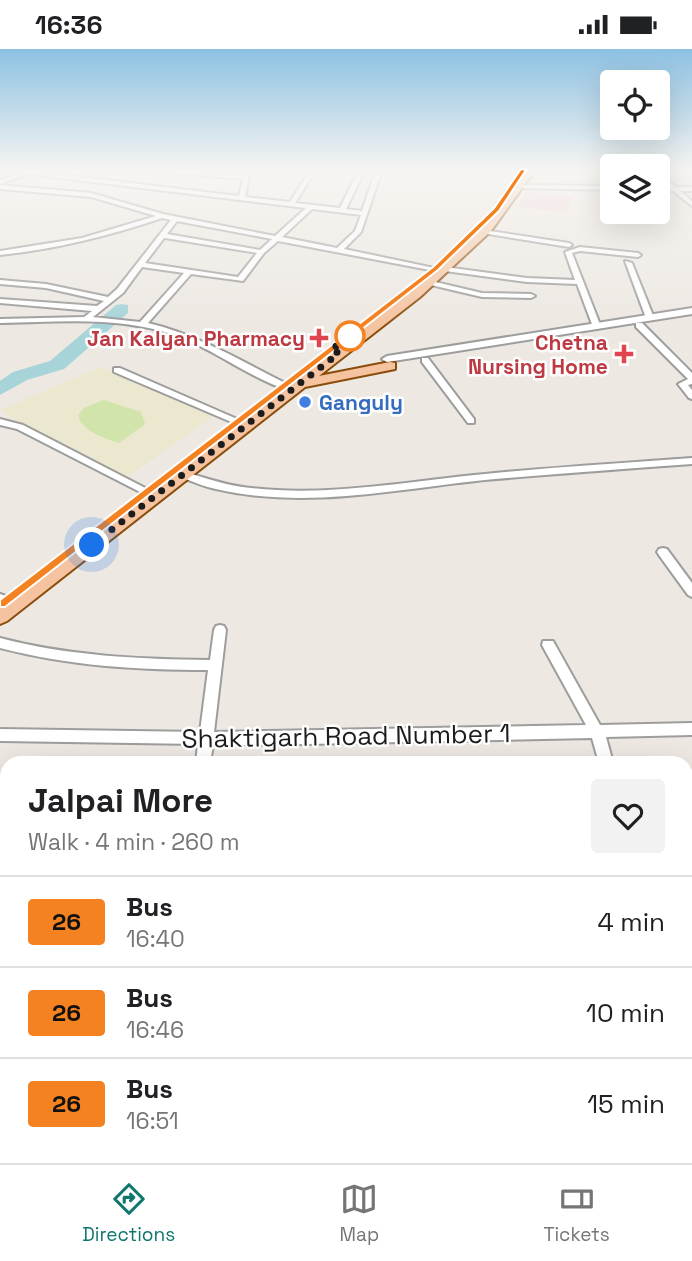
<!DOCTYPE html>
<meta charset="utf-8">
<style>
:root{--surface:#fff;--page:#f2f2f2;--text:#202124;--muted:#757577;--line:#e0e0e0;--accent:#0f766e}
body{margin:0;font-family:"Space Grotesk",sans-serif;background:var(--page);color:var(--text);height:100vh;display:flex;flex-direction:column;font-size:26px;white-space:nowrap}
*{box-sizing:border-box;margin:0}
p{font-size:23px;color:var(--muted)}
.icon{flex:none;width:38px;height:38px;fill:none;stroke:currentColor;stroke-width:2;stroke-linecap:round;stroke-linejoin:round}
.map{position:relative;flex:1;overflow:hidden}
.details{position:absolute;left:0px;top:707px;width:693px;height:408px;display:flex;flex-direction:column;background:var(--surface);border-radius:21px 21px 0 0;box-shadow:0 7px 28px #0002}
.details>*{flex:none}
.badge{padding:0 14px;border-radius:5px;font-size:24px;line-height:46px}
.fabs{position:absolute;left:600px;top:21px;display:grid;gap:14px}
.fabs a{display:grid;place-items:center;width:70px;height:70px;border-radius:7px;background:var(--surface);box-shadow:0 7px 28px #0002;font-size:35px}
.you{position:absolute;width:35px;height:35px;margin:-18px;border:5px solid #fff;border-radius:50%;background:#1a73e8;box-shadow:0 0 0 10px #1a73e833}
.map>.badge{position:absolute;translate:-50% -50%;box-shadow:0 0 0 4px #fff}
.round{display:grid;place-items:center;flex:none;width:74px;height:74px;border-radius:7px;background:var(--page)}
.overview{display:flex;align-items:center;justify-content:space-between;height:119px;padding:0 28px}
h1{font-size:33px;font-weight:800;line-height:52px}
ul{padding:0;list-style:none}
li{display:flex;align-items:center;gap:21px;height:91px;padding:0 28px;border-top:2px solid var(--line)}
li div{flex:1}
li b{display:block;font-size:26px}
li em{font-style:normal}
li .badge{min-width:77px;font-weight:700;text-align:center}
.status{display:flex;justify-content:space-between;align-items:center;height:49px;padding:0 35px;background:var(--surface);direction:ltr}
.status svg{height:19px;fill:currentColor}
.tab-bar{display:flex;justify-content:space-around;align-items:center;height:98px;border-top:2px solid var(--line);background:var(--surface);font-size:19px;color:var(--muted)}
.tab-bar a{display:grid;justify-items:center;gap:4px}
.tab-bar .current{color:var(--accent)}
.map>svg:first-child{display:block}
.commercial{fill:#edd2d5}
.farmland{fill:#ebe8cf}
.grass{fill:#d0e4ab}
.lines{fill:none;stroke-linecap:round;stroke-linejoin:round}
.river{fill:#a6d4d8;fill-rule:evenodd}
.minor-casing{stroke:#9d9d9d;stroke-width:4}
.tertiary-casing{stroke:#9d9d9d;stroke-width:4}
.primary-casing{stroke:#8a4c0a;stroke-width:4}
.minor{fill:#fff;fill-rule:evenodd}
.tertiary{fill:#fff;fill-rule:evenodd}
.primary{fill:#f5c3a0;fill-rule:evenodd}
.line{fill:#f58220;stroke:#fff;stroke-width:2}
.walk{stroke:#1c1c1c;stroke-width:7;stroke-dasharray:0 12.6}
.stop-dot{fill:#fff;stroke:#f58220;stroke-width:3.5}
.health-dot{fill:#e0444e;stroke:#fff;stroke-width:2.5}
.shop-dot{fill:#3f7fe0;stroke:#fff;stroke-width:2.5}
.labels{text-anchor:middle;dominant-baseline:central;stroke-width:5;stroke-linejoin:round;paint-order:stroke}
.far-health-label{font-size:21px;font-weight:bold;fill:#be3a42;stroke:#fff;text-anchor:end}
.far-shop-label{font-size:21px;font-weight:bold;fill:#366cbe;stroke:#fff;text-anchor:start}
.street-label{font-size:26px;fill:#1c1c1c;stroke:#fff}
</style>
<div class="status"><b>16:36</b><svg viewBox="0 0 49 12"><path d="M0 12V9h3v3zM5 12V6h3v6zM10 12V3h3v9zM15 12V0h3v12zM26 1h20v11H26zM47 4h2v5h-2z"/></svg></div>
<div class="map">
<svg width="692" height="1114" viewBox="0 0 692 1114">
<rect width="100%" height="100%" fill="#ede8e2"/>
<!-- commercial -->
<path class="commercial" d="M 526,142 L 572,148 L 567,164 L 518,158 Z"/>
<!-- farmland -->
<path class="farmland" d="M 101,318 L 216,366 L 127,428 L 46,389 L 0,361 Z"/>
<!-- grass -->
<path class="grass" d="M 104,351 L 141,363 L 145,375 L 119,394 C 104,389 82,383 78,366 L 84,359 Z"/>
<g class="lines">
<!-- river -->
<path class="river" d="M 122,255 L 128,256 L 128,264 L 64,320 L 27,331 L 0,346 L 0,332 L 13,323 L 50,312 L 116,256 Z"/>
<!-- minor casing -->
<g class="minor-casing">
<path id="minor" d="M 22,121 L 239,147 L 243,130 L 137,121 L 172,121 L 246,126 L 249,128 L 245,148 L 290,153 L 310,121 L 316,121 L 295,154 L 340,159 L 359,121 L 365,121 L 346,160 L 362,162 L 376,121 L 382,121 L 361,183 L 344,200 L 439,220 L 435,222 L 278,192 L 264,204 L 243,232 L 191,225 L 148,274 C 199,286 241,312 287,335 L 288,337 L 284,340 C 250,328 217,303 182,289 C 124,266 61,273 0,274 L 0,270 L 84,268 L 92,262 L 0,254 L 0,250 L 97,257 L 104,252 L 46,239 L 0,235 L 0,231 L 46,235 L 108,248 L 117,240 L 171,171 L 162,169 C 109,187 56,200 0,206 L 0,202 L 82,189 L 156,167 L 91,148 L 0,140 L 0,136 L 91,144 L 163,165 L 275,187 L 306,159 L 28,125 L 0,135 L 0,131 L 24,123 ZM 312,160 L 361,166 L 355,182 L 337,199 L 282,188 ZM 177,172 L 272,190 L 260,201 L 167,185 ZM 164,189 L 165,189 L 257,204 L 238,228 L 145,214 ZM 142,218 L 184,224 L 140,273 L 93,268 L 123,244 Z
M 658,124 L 676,138 L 692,138 L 692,142 L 680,142 L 692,152 L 692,157 L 673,142 L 658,142 L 658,138 L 669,138 L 658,129 Z
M 520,136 L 612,137 L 612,141 L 518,139 Z
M 484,181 L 569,194 L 572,196 L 569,198 L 482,184 L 481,183 Z
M 580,198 L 638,204 L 641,206 L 638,208 L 580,202 L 572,204 L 601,278 L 597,280 L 593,278 L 577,235 L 527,233 L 445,222 L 441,220 L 445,218 L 527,229 L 575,231 L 565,203 Z
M 625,212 L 632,214 L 654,269 L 653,271 L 646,269 Z
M 427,231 L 482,244 L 531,245 L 535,247 L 531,249 L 482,248 L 427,235 Z
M 636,274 L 642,274 L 692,324 L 692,335 L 688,336 L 692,341 L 692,350 L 689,349 L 678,335 L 688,330 L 636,278 Z
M 422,309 L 428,309 L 474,370 L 474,374 L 468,374 L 422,313 Z
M 114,319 L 120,319 L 244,373 L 242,375 L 236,375 L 114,323 Z
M 0,370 L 23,376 L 153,443 L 148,446 L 144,445 L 17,380 L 0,376 Z
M 692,409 L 692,415 C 623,420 554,425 485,431 C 397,440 304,461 216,440 C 204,438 192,432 180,428 L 179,426 L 184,423 C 207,429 227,437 251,439 C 329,448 408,432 485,425 C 554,418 623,414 692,409 Z
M 663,499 L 667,500 L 692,534 L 692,548 L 688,546 L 659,506 L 657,503 L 659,500 Z
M 0,545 L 9,548 L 11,551 L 9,554 L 0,555 Z
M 220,576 L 224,577 L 226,581 L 214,683 L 586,676 L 542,596 L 543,592 L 553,592 L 600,676 L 692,674 L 692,686 L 606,688 L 613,714 L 599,714 L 592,689 L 259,696 L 213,696 L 210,714 L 196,714 L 198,695 L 0,692 L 0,680 L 200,683 L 208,621 C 137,621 69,617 0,599 L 0,589 C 69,607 138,610 210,611 L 214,581 L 216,577 Z
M 0,761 L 7,761 L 7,775 L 0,775 Z
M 0,863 L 7,863 L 7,879 L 0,879 Z
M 686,864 L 692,864 L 692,882 L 686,882 Z
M 686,985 L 692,985 L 692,1034 L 686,1031 Z
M 140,1108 L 160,1108 L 159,1114 L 139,1114 Z"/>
</g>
<!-- tertiary casing -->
<g class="tertiary-casing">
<path id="tertiary" d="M 692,259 L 692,265 L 387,313 L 382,310 L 387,307 Z"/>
</g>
<!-- primary casing -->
<g class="primary-casing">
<path id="primary" d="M 526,121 L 535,121 L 491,182 L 420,248 L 319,327 L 390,313 L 395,314 L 395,320 L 305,338 L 7,572 L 0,575 L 0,556 L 412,242 L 483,178 Z"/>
</g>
<!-- minor -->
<use href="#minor" class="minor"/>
<!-- tertiary -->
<use href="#tertiary" class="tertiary"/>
<!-- primary -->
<use href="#primary" class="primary"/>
</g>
<!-- sky -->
<linearGradient id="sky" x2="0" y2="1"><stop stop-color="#8dc1e2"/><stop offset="0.44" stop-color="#f7f5f2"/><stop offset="1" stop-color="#f7f5f2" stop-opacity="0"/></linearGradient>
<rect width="692" height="277" fill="url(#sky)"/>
<!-- line -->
<path class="line" d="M 521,120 L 526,121 L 499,162 L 438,221 L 5,558 L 0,558 L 0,551 L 433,218 L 494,159 Z"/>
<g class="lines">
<!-- walk -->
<path class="walk" d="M 92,496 L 339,304 L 331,301 L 353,284 L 350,287"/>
</g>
<!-- markers -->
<circle class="stop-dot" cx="350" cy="287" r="14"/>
<g class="health-dot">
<path d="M315.5 278.5h7v7h7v7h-7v7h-7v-7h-7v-7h7z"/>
<path d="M620.5 294.5h7v7h7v7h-7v7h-7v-7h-7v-7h7z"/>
</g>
<circle class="shop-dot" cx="305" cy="353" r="7"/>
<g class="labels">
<!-- far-health labels -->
<g class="far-health-label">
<text x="305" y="289">Jan Kalyan Pharmacy</text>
<text x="608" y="293">Chetna<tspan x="608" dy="24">Nursing Home</tspan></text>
</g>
<!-- far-shop labels -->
<g class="far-shop-label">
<text x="319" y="353">Ganguly</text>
</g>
<!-- street labels -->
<g class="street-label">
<text transform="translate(346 687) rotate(-1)">Shaktigarh Road Number 1</text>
</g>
</g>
</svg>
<div class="fabs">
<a><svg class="icon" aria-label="locate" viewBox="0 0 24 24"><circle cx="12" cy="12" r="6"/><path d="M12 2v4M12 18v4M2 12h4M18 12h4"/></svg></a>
<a><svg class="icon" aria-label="layers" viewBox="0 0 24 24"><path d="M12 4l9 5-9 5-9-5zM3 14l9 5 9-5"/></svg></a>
</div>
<div class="you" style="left:92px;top:496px"></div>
<section class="details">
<div class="overview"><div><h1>Jalpai More</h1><p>Walk · 4 min · 260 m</p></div><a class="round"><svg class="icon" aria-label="heart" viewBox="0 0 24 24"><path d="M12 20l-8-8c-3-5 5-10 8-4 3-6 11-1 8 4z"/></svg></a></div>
<ul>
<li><span class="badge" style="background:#f58220;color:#111">26</span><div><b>Bus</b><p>16:40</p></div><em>4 min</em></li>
<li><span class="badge" style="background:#f58220;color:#111">26</span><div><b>Bus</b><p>16:46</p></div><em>10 min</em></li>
<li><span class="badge" style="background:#f58220;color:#111">26</span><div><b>Bus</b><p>16:51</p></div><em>15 min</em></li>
</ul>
</section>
</div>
<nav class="tab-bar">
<a class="current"><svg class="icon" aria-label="directions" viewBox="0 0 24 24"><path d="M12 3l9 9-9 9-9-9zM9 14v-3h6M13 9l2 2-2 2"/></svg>Directions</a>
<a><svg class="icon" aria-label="map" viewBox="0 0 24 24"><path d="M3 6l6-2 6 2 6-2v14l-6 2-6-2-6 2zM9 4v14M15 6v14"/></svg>Map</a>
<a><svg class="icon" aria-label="tickets" viewBox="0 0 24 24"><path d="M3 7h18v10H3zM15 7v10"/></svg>Tickets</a>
</nav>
